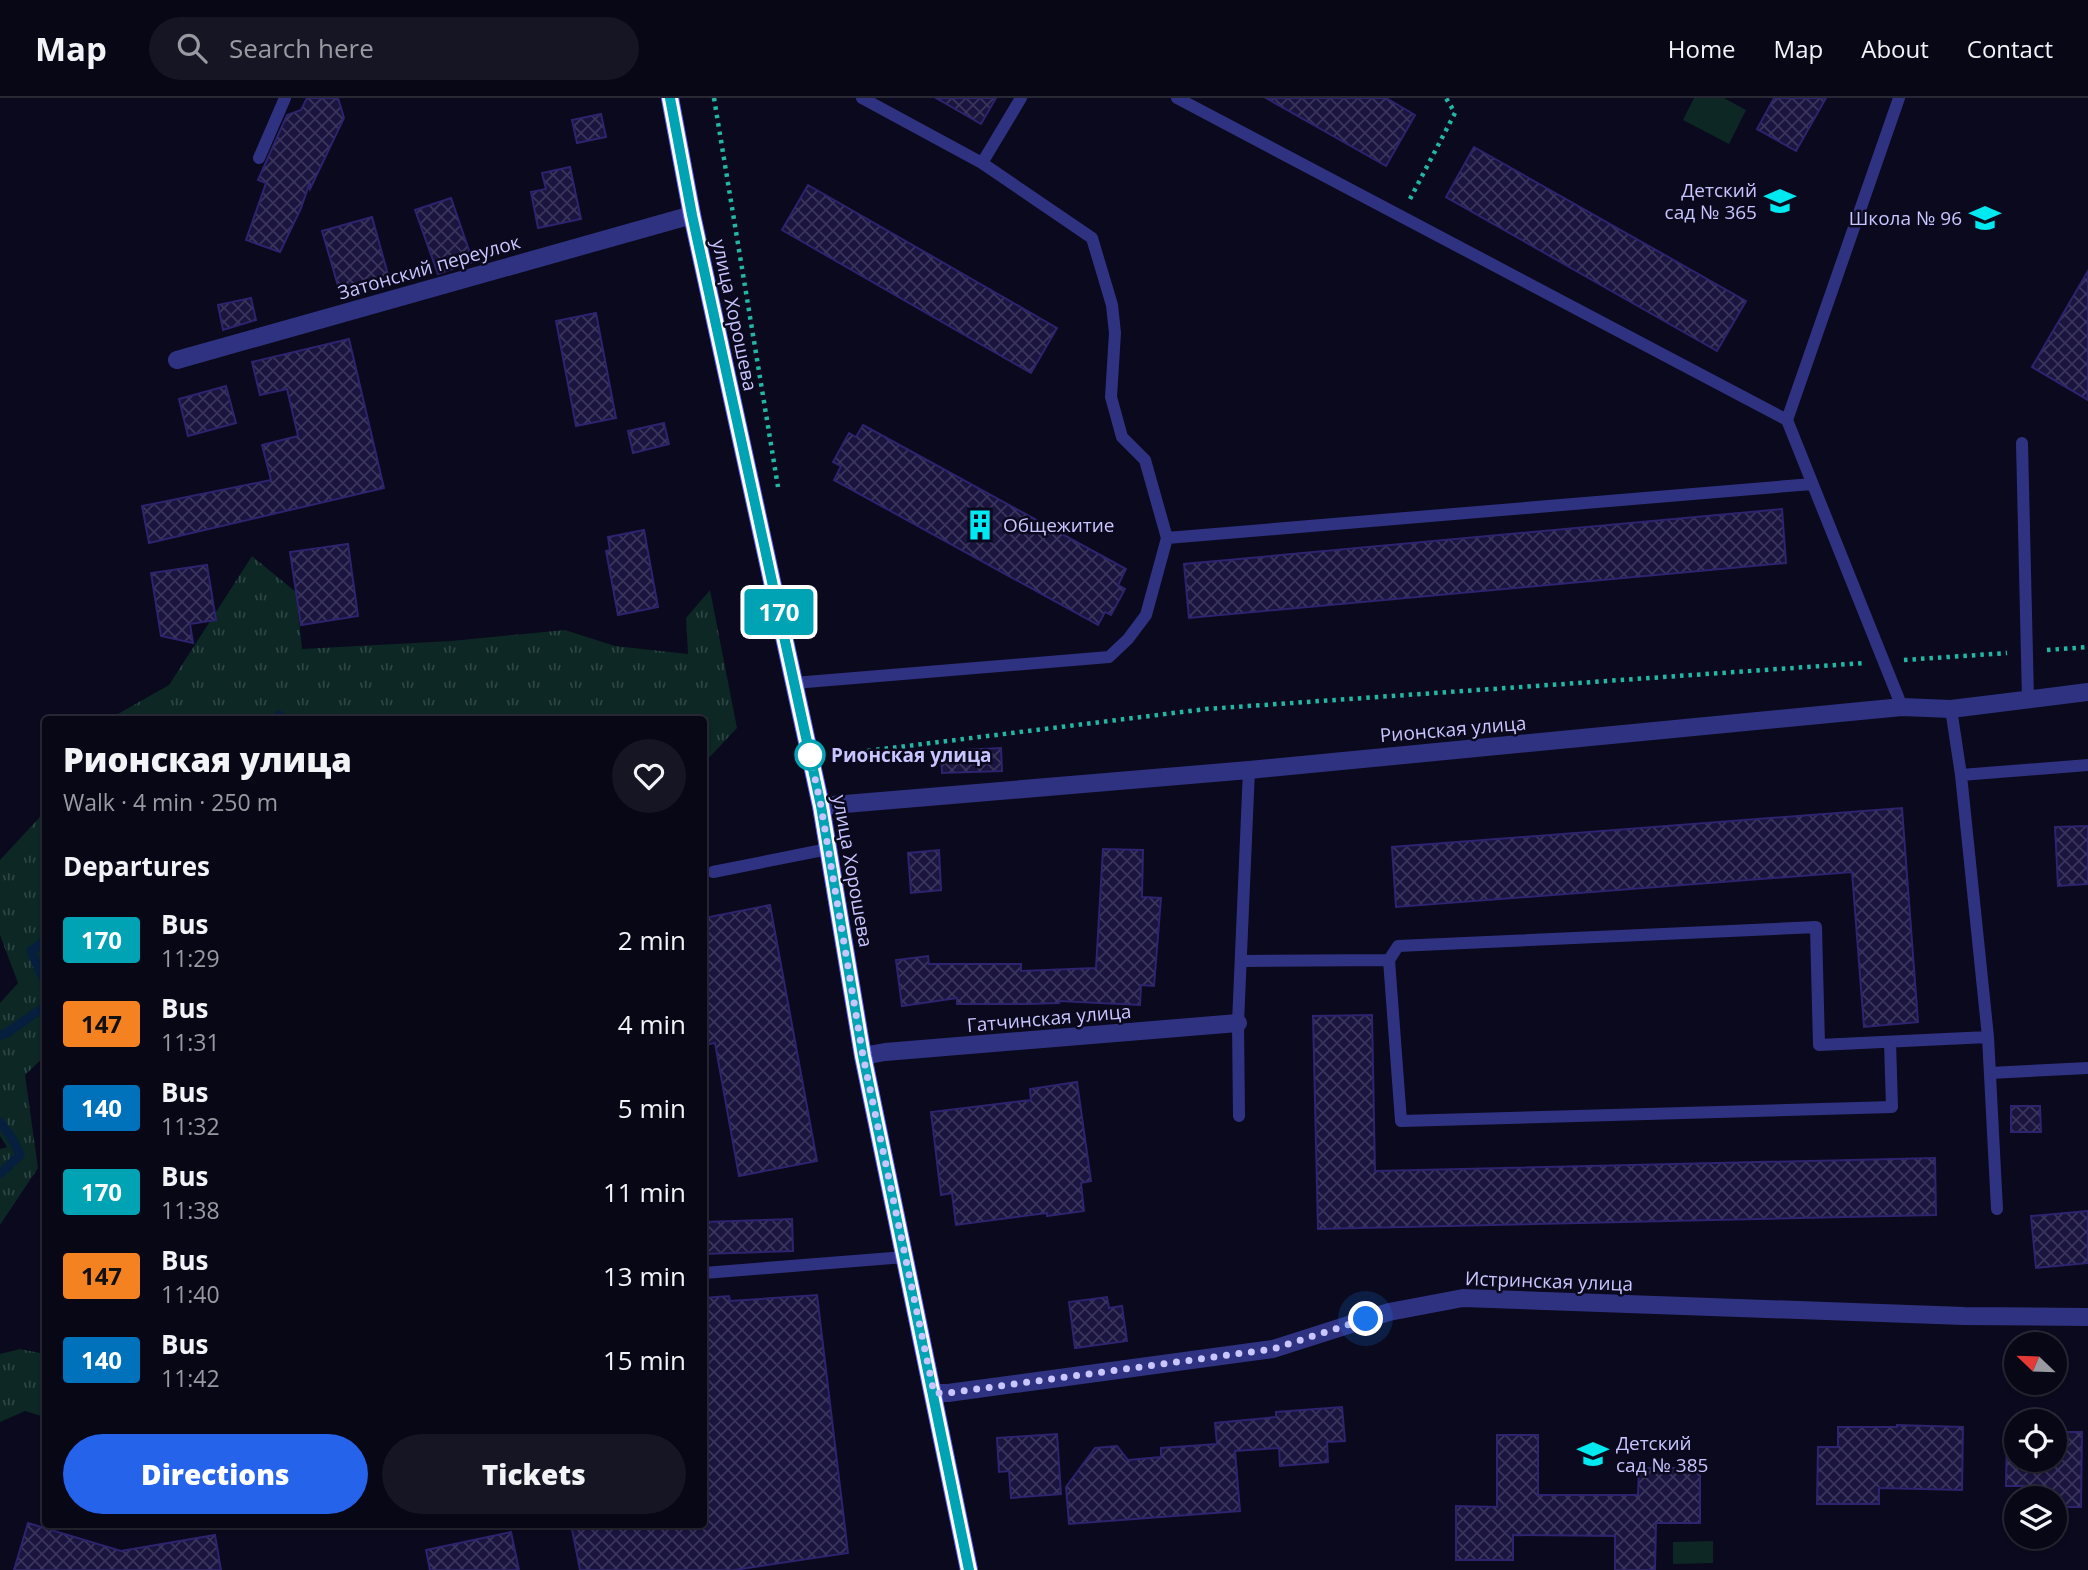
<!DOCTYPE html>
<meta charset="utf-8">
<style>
:root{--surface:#080716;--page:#161523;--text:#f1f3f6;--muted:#9899a1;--line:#292835;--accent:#2563eb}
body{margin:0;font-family:"Open Sans",sans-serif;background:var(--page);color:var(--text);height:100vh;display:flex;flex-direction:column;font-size:26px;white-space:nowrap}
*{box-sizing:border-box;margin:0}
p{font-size:23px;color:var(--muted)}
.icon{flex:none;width:38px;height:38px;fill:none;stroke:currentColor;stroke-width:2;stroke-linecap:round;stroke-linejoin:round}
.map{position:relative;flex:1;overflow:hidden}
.sheet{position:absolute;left:42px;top:618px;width:665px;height:812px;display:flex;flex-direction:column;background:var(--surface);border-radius:7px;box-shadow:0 2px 5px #0004,0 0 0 2px var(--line)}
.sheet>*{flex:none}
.badge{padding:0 14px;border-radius:5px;font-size:24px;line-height:46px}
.needle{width:46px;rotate:293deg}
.controls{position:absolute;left:2004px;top:1234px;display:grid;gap:14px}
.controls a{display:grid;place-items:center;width:63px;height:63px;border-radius:50%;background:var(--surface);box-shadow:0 2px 5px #0004,0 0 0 2px var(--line);font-size:35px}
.you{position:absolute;width:35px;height:35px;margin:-18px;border:5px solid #fff;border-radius:50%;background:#1a73e8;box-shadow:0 0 0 10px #1a73e833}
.map>.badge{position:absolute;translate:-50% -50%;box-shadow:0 0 0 4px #fff}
h2{padding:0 21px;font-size:26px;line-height:63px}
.round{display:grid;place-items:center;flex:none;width:74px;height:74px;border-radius:37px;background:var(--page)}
.headline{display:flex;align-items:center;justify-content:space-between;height:119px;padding:0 21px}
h1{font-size:33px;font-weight:800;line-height:52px}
.cta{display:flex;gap:14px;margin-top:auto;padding:14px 21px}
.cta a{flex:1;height:80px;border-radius:42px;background:var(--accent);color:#fff;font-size:28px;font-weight:800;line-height:80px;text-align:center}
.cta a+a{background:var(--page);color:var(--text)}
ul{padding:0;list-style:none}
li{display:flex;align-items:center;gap:21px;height:84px;padding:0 21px}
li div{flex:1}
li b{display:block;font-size:26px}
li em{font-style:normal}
li .badge{min-width:77px;font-weight:700;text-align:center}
header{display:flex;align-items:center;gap:42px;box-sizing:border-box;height:98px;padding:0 35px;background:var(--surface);border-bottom:2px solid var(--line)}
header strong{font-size:33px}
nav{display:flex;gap:38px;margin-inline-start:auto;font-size:24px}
.search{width:490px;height:63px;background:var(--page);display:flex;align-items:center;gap:18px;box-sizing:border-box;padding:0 24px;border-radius:38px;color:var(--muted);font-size:26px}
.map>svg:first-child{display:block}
.grass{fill:url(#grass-tufts)}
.pitch{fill:#0c2724}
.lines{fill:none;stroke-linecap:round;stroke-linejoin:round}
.stream{stroke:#061f3f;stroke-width:9}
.building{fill:url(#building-cross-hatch);stroke:#2d236e;stroke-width:2}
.path{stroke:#21b7a4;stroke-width:4.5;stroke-dasharray:3.5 5;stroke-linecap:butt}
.lane{stroke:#2f3281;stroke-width:12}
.street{stroke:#2f3281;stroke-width:18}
.secondary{stroke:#5c63ff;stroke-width:18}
.line-casing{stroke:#fff;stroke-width:16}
.line{stroke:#00a3b4;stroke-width:10}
.walk{stroke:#c8c5ff;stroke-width:7;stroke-dasharray:0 12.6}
.stop-dot{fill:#fff;stroke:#00a3b4;stroke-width:3.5}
.labels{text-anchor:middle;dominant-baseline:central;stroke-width:5;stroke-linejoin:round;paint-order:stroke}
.poi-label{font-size:19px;fill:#c8c5ff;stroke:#0b091d;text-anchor:end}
.street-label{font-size:19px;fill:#c8c5ff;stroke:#0b091d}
.stop-label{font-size:19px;font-weight:bold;fill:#c8c5ff;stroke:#0b091d;text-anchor:start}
</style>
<header>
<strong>Map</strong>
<div class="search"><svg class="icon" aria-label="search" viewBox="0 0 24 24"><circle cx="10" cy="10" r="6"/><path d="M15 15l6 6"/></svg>Search here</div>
<nav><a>Home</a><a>Map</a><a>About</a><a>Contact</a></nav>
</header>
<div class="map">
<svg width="2088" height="1472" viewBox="0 0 2088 1472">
<defs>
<pattern id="grass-tufts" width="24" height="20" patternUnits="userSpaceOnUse" patternTransform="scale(1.75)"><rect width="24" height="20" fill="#0c2724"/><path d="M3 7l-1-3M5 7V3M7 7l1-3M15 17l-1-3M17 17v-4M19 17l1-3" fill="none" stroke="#2e4545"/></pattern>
<pattern id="building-cross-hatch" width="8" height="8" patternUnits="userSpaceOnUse" patternTransform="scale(1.75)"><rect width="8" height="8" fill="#1a143f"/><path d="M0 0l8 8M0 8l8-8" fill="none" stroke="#3a355c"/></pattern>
</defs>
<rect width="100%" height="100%" fill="#0b091d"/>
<!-- grass -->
<path class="grass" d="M 252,458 L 296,494 L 302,551 L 451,543 L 565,532 L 615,548 L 688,556 L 686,520 L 710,492 L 737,630 L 704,665 L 704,621 L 109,621 L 169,587 Z
M 45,707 L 45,958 L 25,977 L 38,1070 L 0,1127 L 0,1051 L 7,1049 L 0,1038 L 0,905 L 18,885 L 0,837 L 0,762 L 39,720 Z
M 20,1251 L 45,1256 L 45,1319 L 25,1313 L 0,1324 L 0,1256 Z"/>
<!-- pitch -->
<path class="pitch" d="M 1694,0 L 1724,0 L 1746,12 L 1729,46 L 1683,22 Z
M 1713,1443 L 1713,1465 L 1673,1466 L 1673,1444 Z"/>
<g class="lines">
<!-- stream -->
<path class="stream" d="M 277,621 L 279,617
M 46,842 L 31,853 L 46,887
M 0,937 L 5,936 L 46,908
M 0,1024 L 13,1042 L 20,1057 L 0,1076"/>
</g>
<!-- building -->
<path class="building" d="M 307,0 L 338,0 L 344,20 L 310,91 L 309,87 L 301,110 L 280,154 L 246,142 L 266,85 L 258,82 L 287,17 L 301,12 Z
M 936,0 L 996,0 L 981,26 Z
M 1266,0 L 1386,0 L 1415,17 L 1386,68 Z
M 1774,0 L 1826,0 L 1796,53 L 1757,31 Z
M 601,16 L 606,39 L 577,45 L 572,22 Z
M 1474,49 L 1746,203 L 1717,253 L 1446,99 Z
M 570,69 L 581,121 L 538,130 L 531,94 L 546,91 L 542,75 Z
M 808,87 L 1057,230 L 1031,275 L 782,132 Z
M 451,100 L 473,164 L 438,176 L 415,112 Z
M 372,119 L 390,184 L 341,198 L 322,133 Z
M 2088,173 L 2088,302 L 2032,269 Z
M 251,200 L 256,222 L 223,232 L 218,207 Z
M 596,215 L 616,320 L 576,328 L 556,223 Z
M 349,241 L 384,390 L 149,445 L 142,408 L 271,382 L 262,347 L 298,338 L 287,291 L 260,297 L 252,264 Z
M 226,288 L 236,325 L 188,338 L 179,301 Z
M 664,325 L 669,346 L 633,355 L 628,333 Z
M 863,327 L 1126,471 L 1118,487 L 1125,491 L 1111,517 L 1105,514 L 1098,527 L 834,382 L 841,368 L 833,364 L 849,335 L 856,339 Z
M 1782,411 L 1786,465 L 1189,520 L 1184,466 Z
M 644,432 L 658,509 L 618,517 L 606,453 L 610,452 L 608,439 Z
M 348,446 L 358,518 L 301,527 L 290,454 Z
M 207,467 L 216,522 L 190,526 L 193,545 L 161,538 L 151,475 Z
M 1001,650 L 1002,673 L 942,675 L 941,653 Z
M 1902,710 L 1918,924 L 1864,929 L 1852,774 L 1396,809 L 1392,749 Z
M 2088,728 L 2088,786 L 2058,788 L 2055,729 Z
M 1103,751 L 1143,752 L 1142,799 L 1161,800 L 1154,888 L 1141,887 L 1140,907 L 1059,903 L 1059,905 L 1028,906 L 957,906 L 957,900 L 902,908 L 896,862 L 928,858 L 929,866 L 1021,866 L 1021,873 L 1096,870 Z
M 939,752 L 941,792 L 911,795 L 908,755 Z
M 770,807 L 817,1063 L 739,1078 L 715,945 L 704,947 L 704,820 Z
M 1372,917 L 1375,1073 L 1935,1060 L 1936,1117 L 1318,1131 L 1313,918 Z
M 1077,984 L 1091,1083 L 1081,1085 L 1084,1113 L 1047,1118 L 1047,1115 L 956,1127 L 952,1095 L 941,1097 L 931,1014 L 1031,1002 L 1030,991 Z
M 2011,1008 L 2040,1008 L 2041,1034 L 2011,1034 Z
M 2088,1113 L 2088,1165 L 2036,1170 L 2031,1118 Z
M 792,1121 L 793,1153 L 704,1156 L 704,1124 Z
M 817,1197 L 848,1455 L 734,1472 L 580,1472 L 571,1426 L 704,1426 L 704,1200 L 729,1198 L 730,1203 Z
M 1107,1199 L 1109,1210 L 1122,1208 L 1127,1243 L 1075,1250 L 1069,1204 Z
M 1342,1309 L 1345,1343 L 1327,1344 L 1328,1364 L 1280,1368 L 1279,1350 L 1235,1353 L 1240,1413 L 1069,1426 L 1066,1389 L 1095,1350 L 1117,1348 L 1128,1362 L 1161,1359 L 1161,1350 L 1217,1346 L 1215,1325 L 1276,1319 L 1276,1314 Z
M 1897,1327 L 1963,1329 L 1962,1392 L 1879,1390 L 1879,1406 L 1817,1406 L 1818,1349 L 1838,1349 L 1838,1329 L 1897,1329 Z
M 2007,1333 L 2016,1333 L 2016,1362 L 2054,1362 L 2054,1334 L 2082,1334 L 2081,1409 L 2054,1409 L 2054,1400 L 2034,1400 L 2034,1388 L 2006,1388 Z
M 1057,1336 L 1061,1396 L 1011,1400 L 1009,1373 L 999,1374 L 997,1340 Z
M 1497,1337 L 1538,1337 L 1538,1397 L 1638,1397 L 1639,1370 L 1700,1370 L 1700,1425 L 1656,1425 L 1655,1472 L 1615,1472 L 1615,1438 L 1513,1437 L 1513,1462 L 1456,1462 L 1456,1408 L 1497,1409 Z
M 28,1425 L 121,1453 L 215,1437 L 221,1472 L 14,1472 Z
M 511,1434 L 519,1472 L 430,1472 L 426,1452 Z"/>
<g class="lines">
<!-- path -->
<path class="path" d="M 714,0 L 778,389
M 1410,101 L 1455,15 L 1446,0
M 2047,552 L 2088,549
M 1904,562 L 2007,555
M 834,657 L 1206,611 L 1864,565"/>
<!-- lane -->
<path class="lane" d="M 1177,0 L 1787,322 L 1902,609
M 259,60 L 285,0
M 982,65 L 1021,0
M 1787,322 L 1899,0
M 2022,345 L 2028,601
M 1167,440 L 1812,386
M 794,585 L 1109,559 L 1128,541 L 1146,517 L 1167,440 L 1145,362 L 1122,339 L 1111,299 L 1115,235 L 1112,207 L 1092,140 L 982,65 L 862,0
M 1951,611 L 1961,677 L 2088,667
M 1961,677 L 1988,939 L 1997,1111
M 713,774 L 828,751
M 1242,863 L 1389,862
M 1890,944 L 1892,1009 L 1401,1023 L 1389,862 L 1398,848 L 1816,829 L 1819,947 L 1988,939
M 1990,975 L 2088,970
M 1239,1018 L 1238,925 L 1249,672
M 704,1175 L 905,1159"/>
<!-- street -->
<path class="street" d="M 177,262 L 692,117
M 821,708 L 1249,672 L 1902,609 L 1951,611 L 2088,594
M 863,958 L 885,954 L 1238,925
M 934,1295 L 948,1295 L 1273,1251 L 1389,1214 L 1463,1200 L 1964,1218 L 2088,1219"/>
<!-- secondary -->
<path class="secondary" d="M 670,0 L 692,117 L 821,708 L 863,958 L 969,1472"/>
</g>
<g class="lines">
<!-- line casing -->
<g class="line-casing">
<path id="line" d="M 670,0 L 692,117 L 821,708 L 863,958 L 969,1472"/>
</g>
<!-- line -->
<use href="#line" class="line"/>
<!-- walk -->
<path class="walk" d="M 810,657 L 821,708 L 863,958 L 934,1295 L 948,1295 L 1273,1251 L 1366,1221"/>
</g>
<!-- icons -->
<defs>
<g id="school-bare" transform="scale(2.415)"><path d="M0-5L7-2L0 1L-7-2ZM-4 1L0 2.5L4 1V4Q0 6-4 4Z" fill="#00e8f0" stroke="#0b091d" stroke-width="2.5" paint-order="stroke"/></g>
<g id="building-bare" transform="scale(2.415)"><path d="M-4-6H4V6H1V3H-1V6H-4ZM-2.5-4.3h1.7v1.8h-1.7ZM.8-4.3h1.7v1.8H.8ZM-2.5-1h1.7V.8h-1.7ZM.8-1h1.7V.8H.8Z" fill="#00e8f0" stroke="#0b091d" stroke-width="2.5" paint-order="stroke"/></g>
</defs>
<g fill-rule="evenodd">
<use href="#school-bare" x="1780" y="103"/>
<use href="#school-bare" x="1985" y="120"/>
<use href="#building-bare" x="980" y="427"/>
<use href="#school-bare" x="1593" y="1356"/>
</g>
<!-- markers -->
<circle class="stop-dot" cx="810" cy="657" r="14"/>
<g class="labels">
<!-- poi labels -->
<g class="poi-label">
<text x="1757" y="92">Детский<tspan x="1757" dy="22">сад № 365</tspan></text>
<text x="1962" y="120">Школа № 96</text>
<text x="1003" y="427" text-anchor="start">Общежитие</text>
<text x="1616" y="1345" text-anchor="start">Детский<tspan x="1616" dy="22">сад № 385</tspan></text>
</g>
<!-- street labels -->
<g class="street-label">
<text transform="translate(429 169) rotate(-16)">Затонский переулок</text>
<text transform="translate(735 217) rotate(78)">улица Хорошева</text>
<text transform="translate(1453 631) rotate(-5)">Рионская улица</text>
<text transform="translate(853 773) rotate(80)">улица Хорошева</text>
<text transform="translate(1049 920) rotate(-5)">Гатчинская улица</text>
<text transform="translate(1549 1183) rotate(2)">Истринская улица</text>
</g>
<!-- stop labels -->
<g class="stop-label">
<text x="831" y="657">Рионская улица</text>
</g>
</g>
</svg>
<div class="controls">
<a><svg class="needle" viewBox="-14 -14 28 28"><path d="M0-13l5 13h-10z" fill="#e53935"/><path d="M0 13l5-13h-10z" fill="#9899a1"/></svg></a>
<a><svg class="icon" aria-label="locate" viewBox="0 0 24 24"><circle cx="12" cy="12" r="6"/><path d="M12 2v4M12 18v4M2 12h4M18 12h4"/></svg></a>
<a><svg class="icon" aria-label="layers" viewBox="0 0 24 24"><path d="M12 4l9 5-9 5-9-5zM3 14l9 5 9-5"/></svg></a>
</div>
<div class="you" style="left:1366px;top:1221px"></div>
<b class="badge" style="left:779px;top:514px;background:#00a3b4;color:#fff">170</b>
<section class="sheet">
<div class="headline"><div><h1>Рионская улица</h1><p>Walk · 4 min · 250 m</p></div><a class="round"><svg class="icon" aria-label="heart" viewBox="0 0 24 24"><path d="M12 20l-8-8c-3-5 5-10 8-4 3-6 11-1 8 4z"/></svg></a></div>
<h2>Departures</h2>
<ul>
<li><span class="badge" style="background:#00a3b4;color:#fff">170</span><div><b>Bus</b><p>11:29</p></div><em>2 min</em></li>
<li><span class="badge" style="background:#f58220;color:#111">147</span><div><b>Bus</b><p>11:31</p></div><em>4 min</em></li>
<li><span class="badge" style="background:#0072bc;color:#fff">140</span><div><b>Bus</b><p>11:32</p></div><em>5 min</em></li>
<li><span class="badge" style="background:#00a3b4;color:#fff">170</span><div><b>Bus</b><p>11:38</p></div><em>11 min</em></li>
<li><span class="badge" style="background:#f58220;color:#111">147</span><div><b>Bus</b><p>11:40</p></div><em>13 min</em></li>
<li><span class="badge" style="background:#0072bc;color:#fff">140</span><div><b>Bus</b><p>11:42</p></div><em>15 min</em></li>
</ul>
<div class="cta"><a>Directions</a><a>Tickets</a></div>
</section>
</div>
